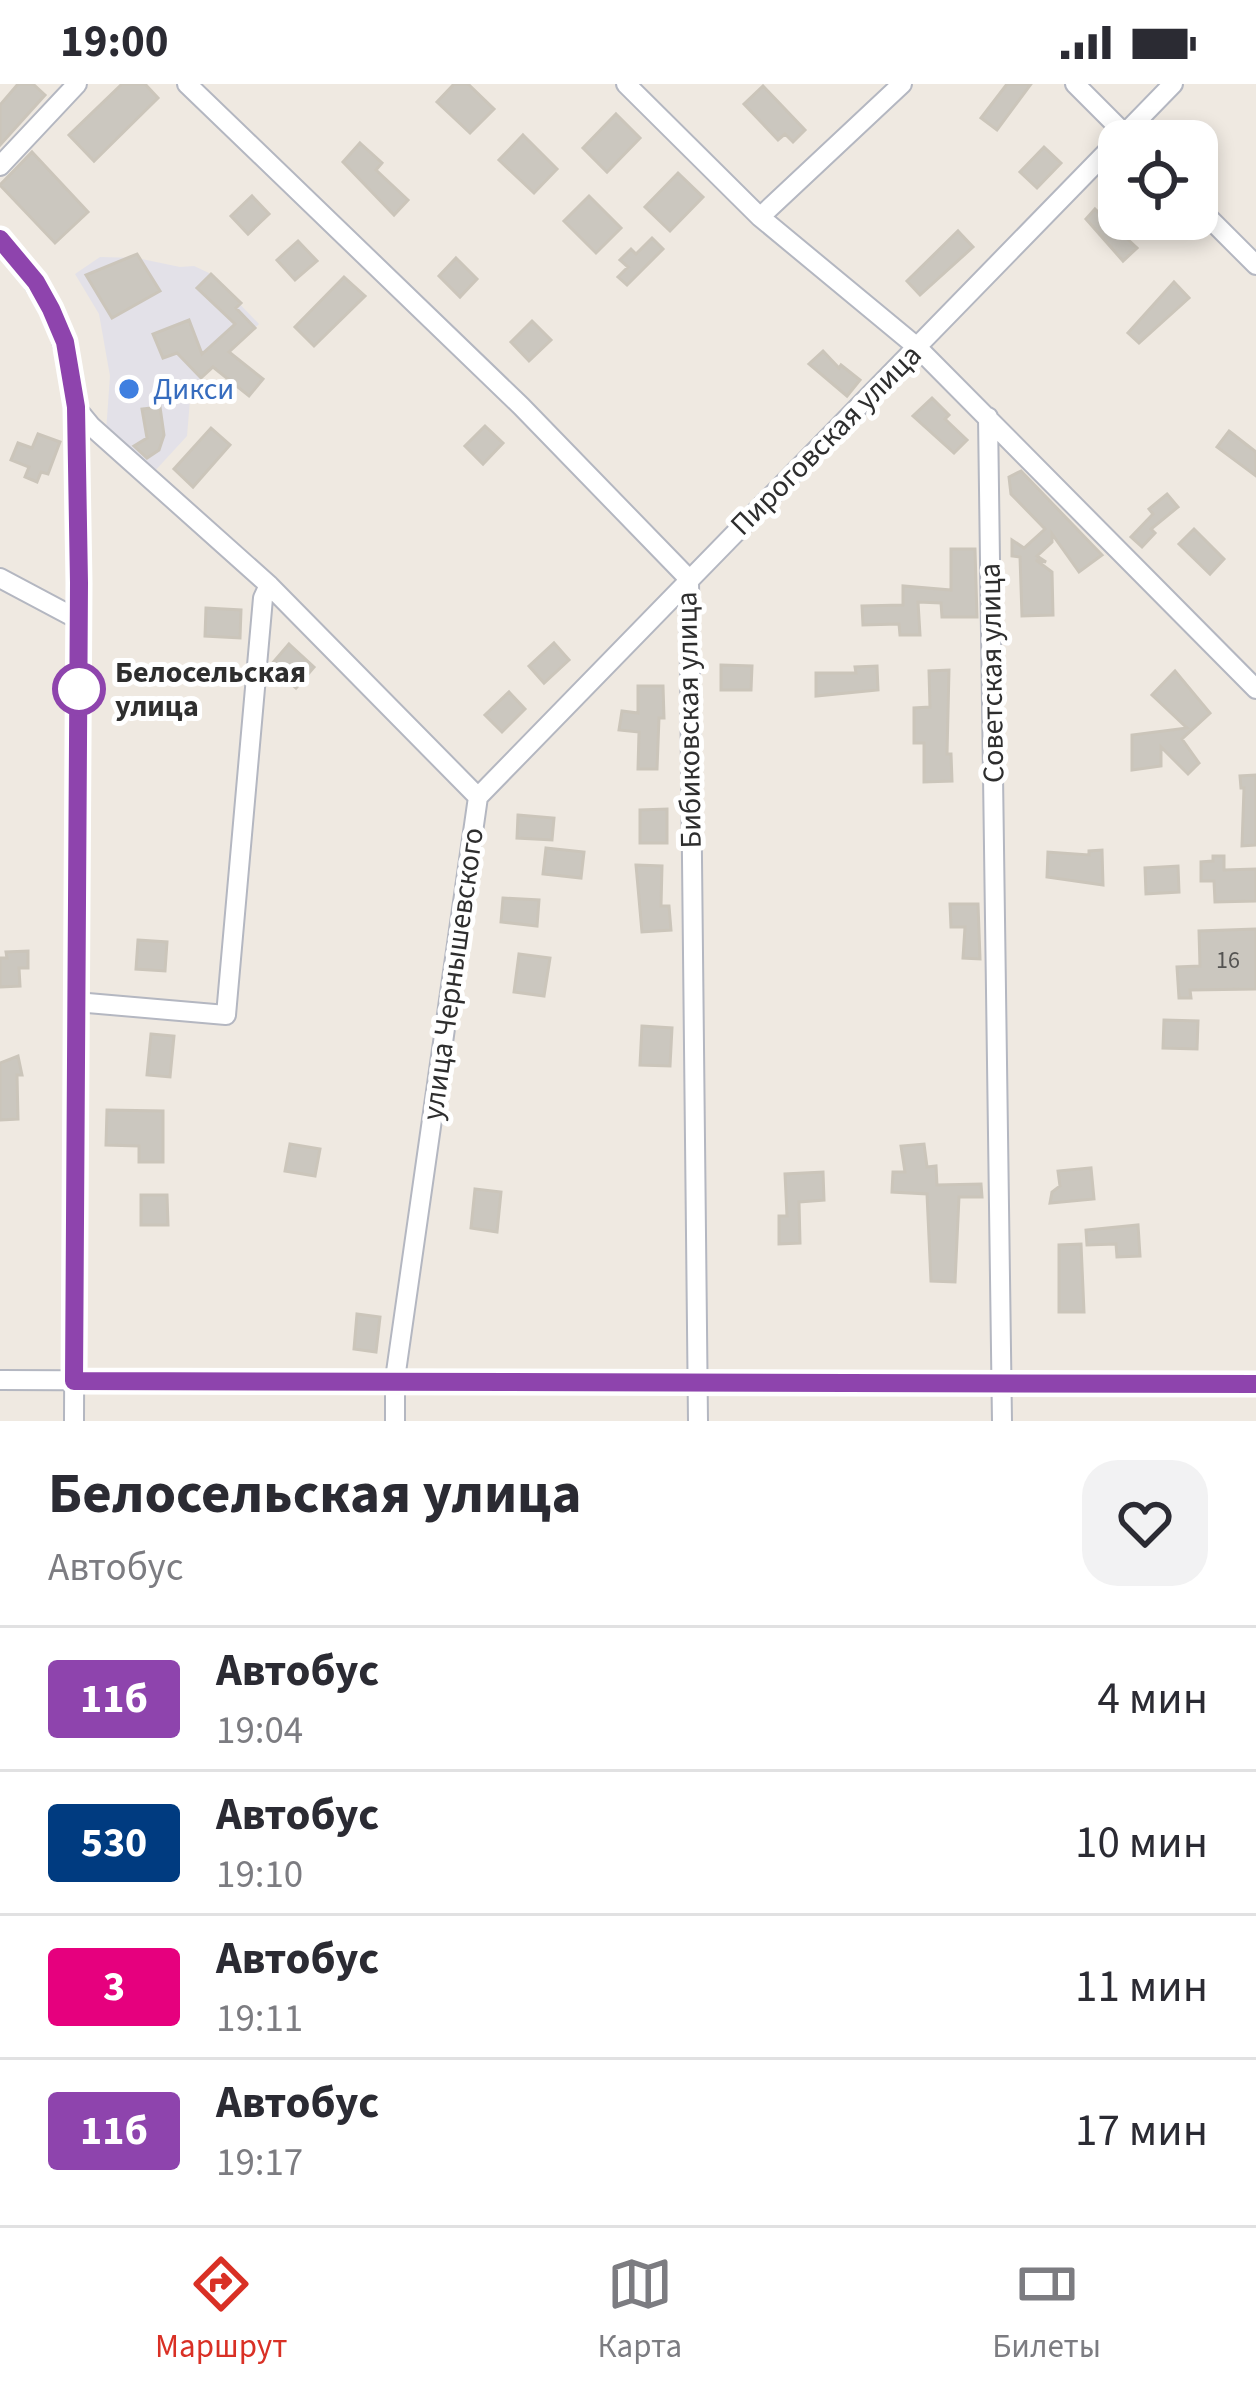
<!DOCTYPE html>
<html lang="ru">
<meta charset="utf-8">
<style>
:root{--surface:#fff;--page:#f2f2f3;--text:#2b2b33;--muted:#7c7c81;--line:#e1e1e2;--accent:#d93025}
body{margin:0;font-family:"Source Sans 3",sans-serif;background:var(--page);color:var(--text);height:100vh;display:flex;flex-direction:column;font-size:45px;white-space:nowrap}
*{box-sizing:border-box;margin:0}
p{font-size:39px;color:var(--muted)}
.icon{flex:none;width:66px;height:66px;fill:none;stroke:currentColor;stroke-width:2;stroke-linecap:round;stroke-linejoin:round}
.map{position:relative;height:1337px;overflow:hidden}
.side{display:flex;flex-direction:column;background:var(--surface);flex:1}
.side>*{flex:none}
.badge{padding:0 24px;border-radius:9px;font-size:42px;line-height:78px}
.tools{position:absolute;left:1098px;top:36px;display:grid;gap:24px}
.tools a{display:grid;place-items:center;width:120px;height:120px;border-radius:24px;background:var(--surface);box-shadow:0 6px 18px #0003;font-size:60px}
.map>.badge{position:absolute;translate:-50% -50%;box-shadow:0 0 0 6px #fff}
.round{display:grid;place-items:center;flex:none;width:126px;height:126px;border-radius:36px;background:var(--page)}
.overview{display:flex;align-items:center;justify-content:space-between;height:204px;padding:0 48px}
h1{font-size:57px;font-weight:700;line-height:90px}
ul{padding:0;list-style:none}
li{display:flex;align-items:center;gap:36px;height:144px;padding:0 48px;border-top:3px solid var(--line)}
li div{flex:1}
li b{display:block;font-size:45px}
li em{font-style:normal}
li .badge{min-width:132px;font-weight:700;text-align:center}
.status{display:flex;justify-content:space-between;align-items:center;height:84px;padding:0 60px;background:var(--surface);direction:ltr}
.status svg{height:33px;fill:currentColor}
.menu{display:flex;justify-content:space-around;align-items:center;height:168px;border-top:3px solid var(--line);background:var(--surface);font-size:33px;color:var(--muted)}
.menu a{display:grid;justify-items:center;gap:6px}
.menu .current{color:var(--accent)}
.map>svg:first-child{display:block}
.industrial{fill:#e3e1e8}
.building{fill:#cbc7bf;stroke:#cbc5ba;stroke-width:3}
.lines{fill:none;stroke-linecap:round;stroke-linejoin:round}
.minor-casing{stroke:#b4b7c1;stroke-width:22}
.minor{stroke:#fff;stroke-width:18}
.line-casing{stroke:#fff;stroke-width:27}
.line{stroke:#8e44ad;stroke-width:18}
.shop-dot{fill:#3f7fe0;stroke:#fff;stroke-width:4.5}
.stop-dot{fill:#fff;stroke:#8e44ad;stroke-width:6}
.labels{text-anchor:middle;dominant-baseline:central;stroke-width:10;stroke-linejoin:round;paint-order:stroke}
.number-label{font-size:24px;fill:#555452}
.shop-label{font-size:30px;fill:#366cbe;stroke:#fff;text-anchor:start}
.street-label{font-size:30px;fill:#2e2e2e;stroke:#fff}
.stop-label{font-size:30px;font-weight:bold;fill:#2e2e2e;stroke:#fff;text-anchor:start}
</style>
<div class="status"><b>19:00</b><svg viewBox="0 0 49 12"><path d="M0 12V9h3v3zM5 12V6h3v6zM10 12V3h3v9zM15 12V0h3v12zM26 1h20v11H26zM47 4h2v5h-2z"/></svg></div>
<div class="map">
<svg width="1256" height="1337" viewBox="0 0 1256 1337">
<rect width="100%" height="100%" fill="#efe9e1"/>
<!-- industrial -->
<path class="industrial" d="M 100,173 L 137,174 L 180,183 L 194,182 L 211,190 L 259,240 L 191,304 L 187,352 L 153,389 L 106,348 L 110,292 L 99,230 L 75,190 Z"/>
<!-- building -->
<path class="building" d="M 18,0 L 33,0 L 45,11 L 0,61 L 0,21 Z
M 122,0 L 145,0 L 158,14 L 94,77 L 69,51 Z
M 454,0 L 468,0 L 494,25 L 470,49 L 437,18 Z
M 1007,0 L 1031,0 L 997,46 L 981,34 Z
M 763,2 L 805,46 L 793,58 L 785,50 L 778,56 L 744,20 Z
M 616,30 L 640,54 L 607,88 L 583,64 Z
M 523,51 L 557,85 L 534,109 L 499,76 Z
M 360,59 L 382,79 L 376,86 L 408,116 L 394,131 L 343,78 Z
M 1044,63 L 1061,79 L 1037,104 L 1020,88 Z
M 32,68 L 88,128 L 55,159 L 0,101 Z
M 678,89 L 703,113 L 670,147 L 645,123 Z
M 252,112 L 269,130 L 248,150 L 231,132 Z
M 589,112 L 621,144 L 596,169 L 564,137 Z
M 1095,125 L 1137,164 L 1123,177 L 1086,135 Z
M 958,147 L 973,163 L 920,211 L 907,197 Z
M 652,154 L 663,165 L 627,201 L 618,193 L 628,183 L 620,176 L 631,165 L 636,170 Z
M 298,157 L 317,177 L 295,196 L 277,176 Z
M 137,170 L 160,207 L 112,234 L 86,191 Z
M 456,174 L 477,195 L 460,213 L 439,192 Z
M 211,190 L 241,219 L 236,224 L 255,244 L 229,268 L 263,295 L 249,312 L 213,283 L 201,294 L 177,269 L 163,274 L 153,250 L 189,236 L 202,270 L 235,240 L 197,204 Z
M 344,193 L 365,212 L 314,262 L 295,243 Z
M 1174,198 L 1189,214 L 1139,259 L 1128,249 Z
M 532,237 L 551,256 L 529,277 L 511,258 Z
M 823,267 L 839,284 L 841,281 L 860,296 L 847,312 L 809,280 Z
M 932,314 L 949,331 L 945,335 L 967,356 L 954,369 L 913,332 Z
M 160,323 L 164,351 L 159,366 L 147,374 L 134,362 L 147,354 L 142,325 Z
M 485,342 L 503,359 L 483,380 L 465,362 Z
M 211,344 L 230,361 L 193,403 L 174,385 Z
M 1229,347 L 1256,368 L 1256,392 L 1217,363 Z
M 38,350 L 60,358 L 48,390 L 41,388 L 37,398 L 25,393 L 29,383 L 11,376 L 18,359 L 32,364 Z
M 1021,387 L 1102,471 L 1079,488 L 1052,450 L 1052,458 L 1037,472 L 1046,478 L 1036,476 L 1052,488 L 1053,531 L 1022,532 L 1020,473 L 1012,472 L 1012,456 L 1024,464 L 1045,445 L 1011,410 L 1009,393 Z
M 1167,410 L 1178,423 L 1151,445 L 1155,449 L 1142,463 L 1131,453 L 1153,430 L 1149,425 Z
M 1194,445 L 1224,475 L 1210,490 L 1179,460 Z
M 951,465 L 975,465 L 977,533 L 942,533 L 941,519 L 918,518 L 920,551 L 900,551 L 899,540 L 863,541 L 862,522 L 903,521 L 903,502 L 951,506 Z
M 206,524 L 241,526 L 240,554 L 205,552 Z
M 554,559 L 569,576 L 544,599 L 529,582 Z
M 289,560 L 314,583 L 296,604 L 271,581 Z
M 721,581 L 752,582 L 751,606 L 721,606 Z
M 877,582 L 878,606 L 816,612 L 816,589 L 856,589 L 855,583 Z
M 949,586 L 947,670 L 951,670 L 952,697 L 924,698 L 924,659 L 914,659 L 914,624 L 930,623 L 929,587 Z
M 1175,587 L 1210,629 L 1182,655 L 1199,679 L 1188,690 L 1161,663 L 1161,682 L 1132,686 L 1132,651 L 1187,644 L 1152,611 Z
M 638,602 L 663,602 L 664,634 L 659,634 L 657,685 L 638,685 L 639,648 L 619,646 L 622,627 L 638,629 Z
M 509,608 L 525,625 L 502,648 L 485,631 Z
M 1256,691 L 1256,761 L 1242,762 L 1244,704 L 1241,704 L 1240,692 Z
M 667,725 L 667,759 L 640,759 L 640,726 Z
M 518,731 L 554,734 L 552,756 L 517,754 Z
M 546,764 L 584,768 L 581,794 L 543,790 Z
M 1102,766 L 1103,801 L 1047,793 L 1048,768 L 1089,771 L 1089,767 Z
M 1213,772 L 1224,772 L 1224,786 L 1256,785 L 1256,817 L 1215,818 L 1214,797 L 1201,797 L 1201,778 L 1213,777 Z
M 636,781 L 662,782 L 661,822 L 669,822 L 671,846 L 642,848 Z
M 1178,782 L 1179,808 L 1146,810 L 1145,784 Z
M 503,814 L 539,816 L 537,842 L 501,838 Z
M 950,820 L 978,820 L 980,875 L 963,874 L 965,843 L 951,843 Z
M 1256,845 L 1256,905 L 1190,906 L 1191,914 L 1179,914 L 1177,883 L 1200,882 L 1199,847 Z
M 138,856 L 167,858 L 165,887 L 136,885 Z
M 28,867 L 28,884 L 19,884 L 20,902 L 0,903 L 0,874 L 7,874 L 6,868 Z
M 519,870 L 550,874 L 544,912 L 514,908 Z
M 1164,936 L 1198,937 L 1197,965 L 1163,964 Z
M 642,942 L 672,944 L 670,982 L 640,981 Z
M 151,950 L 174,952 L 170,993 L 147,991 Z
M 18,972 L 22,991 L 17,991 L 18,1035 L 0,1036 L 0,979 Z
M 107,1026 L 163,1027 L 163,1078 L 139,1078 L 139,1062 L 106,1061 Z
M 290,1060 L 320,1065 L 315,1092 L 285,1087 Z
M 924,1060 L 927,1083 L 936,1082 L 937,1101 L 981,1100 L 982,1113 L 959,1113 L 955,1198 L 931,1197 L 927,1110 L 892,1108 L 893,1088 L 905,1088 L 901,1062 Z
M 1091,1084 L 1094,1115 L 1050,1119 L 1052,1108 L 1060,1102 L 1058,1087 Z
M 823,1088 L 824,1116 L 799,1118 L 800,1159 L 779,1160 L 779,1132 L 787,1132 L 785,1090 Z
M 475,1105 L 501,1108 L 497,1148 L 471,1144 Z
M 141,1111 L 167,1111 L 168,1141 L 141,1141 Z
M 1138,1141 L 1140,1172 L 1117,1173 L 1116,1160 L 1087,1161 L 1086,1146 Z
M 1081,1160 L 1084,1228 L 1059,1228 L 1059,1161 Z
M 357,1230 L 380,1233 L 376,1268 L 354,1265 Z"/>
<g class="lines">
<!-- minor casing -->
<g class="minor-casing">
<path id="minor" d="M 187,0 L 521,322 L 689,495 L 698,1337
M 626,0 L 760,133 L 917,263 L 1256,605
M 1075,0 L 1132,57
M 0,82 L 77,0
M 1197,122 L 1256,181
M 760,133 L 902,0
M 0,155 C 60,224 71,267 78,356 L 74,1337
M 77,325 L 91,342 L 269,501 L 478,713 L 395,1295 L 395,1337
M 988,333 L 1002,1337
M 0,494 L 79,536
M 478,713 L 1173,0
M 76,918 L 226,931 L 263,514 L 269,501
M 0,1296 L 1256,1301"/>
</g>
<!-- minor -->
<use href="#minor" class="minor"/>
</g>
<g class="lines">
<!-- line casing -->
<g class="line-casing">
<path id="line" d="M 0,155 L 36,198 L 51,225 L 65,258 L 76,323 L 79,499 L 74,1297 L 1256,1300"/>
</g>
<!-- line -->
<use href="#line" class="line"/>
</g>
<!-- markers -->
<circle class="shop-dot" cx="129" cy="305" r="12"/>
<circle class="stop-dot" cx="79" cy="605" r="24"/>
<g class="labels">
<!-- number labels -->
<g class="number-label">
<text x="1228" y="876">16</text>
</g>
<!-- shop labels -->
<g class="shop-label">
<text x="153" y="305">Дикси</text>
</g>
<!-- street labels -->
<g class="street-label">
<text transform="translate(826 356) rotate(-45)">Пироговская улица</text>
<text transform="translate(992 589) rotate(-91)">Советская улица</text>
<text transform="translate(689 636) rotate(-91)">Бибиковская улица</text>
<text transform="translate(453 890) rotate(-82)">улица Чернышевского</text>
</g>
<!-- stop labels -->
<g class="stop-label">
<text x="115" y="588">Белосельская<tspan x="115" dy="34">улица</tspan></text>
</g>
</g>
</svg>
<div class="tools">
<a><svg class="icon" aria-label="locate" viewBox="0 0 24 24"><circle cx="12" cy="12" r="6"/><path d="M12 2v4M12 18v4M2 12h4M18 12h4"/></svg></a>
</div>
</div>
<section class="side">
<div class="overview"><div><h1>Белосельская улица</h1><p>Автобус</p></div><a class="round"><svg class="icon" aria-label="heart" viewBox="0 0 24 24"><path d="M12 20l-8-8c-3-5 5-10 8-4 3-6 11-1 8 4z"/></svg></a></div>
<ul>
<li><span class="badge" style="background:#8e44ad;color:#fff">11б</span><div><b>Автобус</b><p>19:04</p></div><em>4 мин</em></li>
<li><span class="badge" style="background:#003b80;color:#fff">530</span><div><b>Автобус</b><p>19:10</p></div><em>10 мин</em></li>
<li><span class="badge" style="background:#e6007e;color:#fff">3</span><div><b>Автобус</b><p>19:11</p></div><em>11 мин</em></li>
<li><span class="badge" style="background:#8e44ad;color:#fff">11б</span><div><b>Автобус</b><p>19:17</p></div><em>17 мин</em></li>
</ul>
</section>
<nav class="menu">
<a class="current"><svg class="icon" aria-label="directions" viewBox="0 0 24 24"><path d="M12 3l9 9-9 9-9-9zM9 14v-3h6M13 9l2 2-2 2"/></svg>Маршрут</a>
<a><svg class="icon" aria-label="map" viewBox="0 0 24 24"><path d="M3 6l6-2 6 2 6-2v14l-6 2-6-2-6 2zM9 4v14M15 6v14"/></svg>Карта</a>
<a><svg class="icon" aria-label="tickets" viewBox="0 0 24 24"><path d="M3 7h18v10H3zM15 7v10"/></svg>Билеты</a>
</nav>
